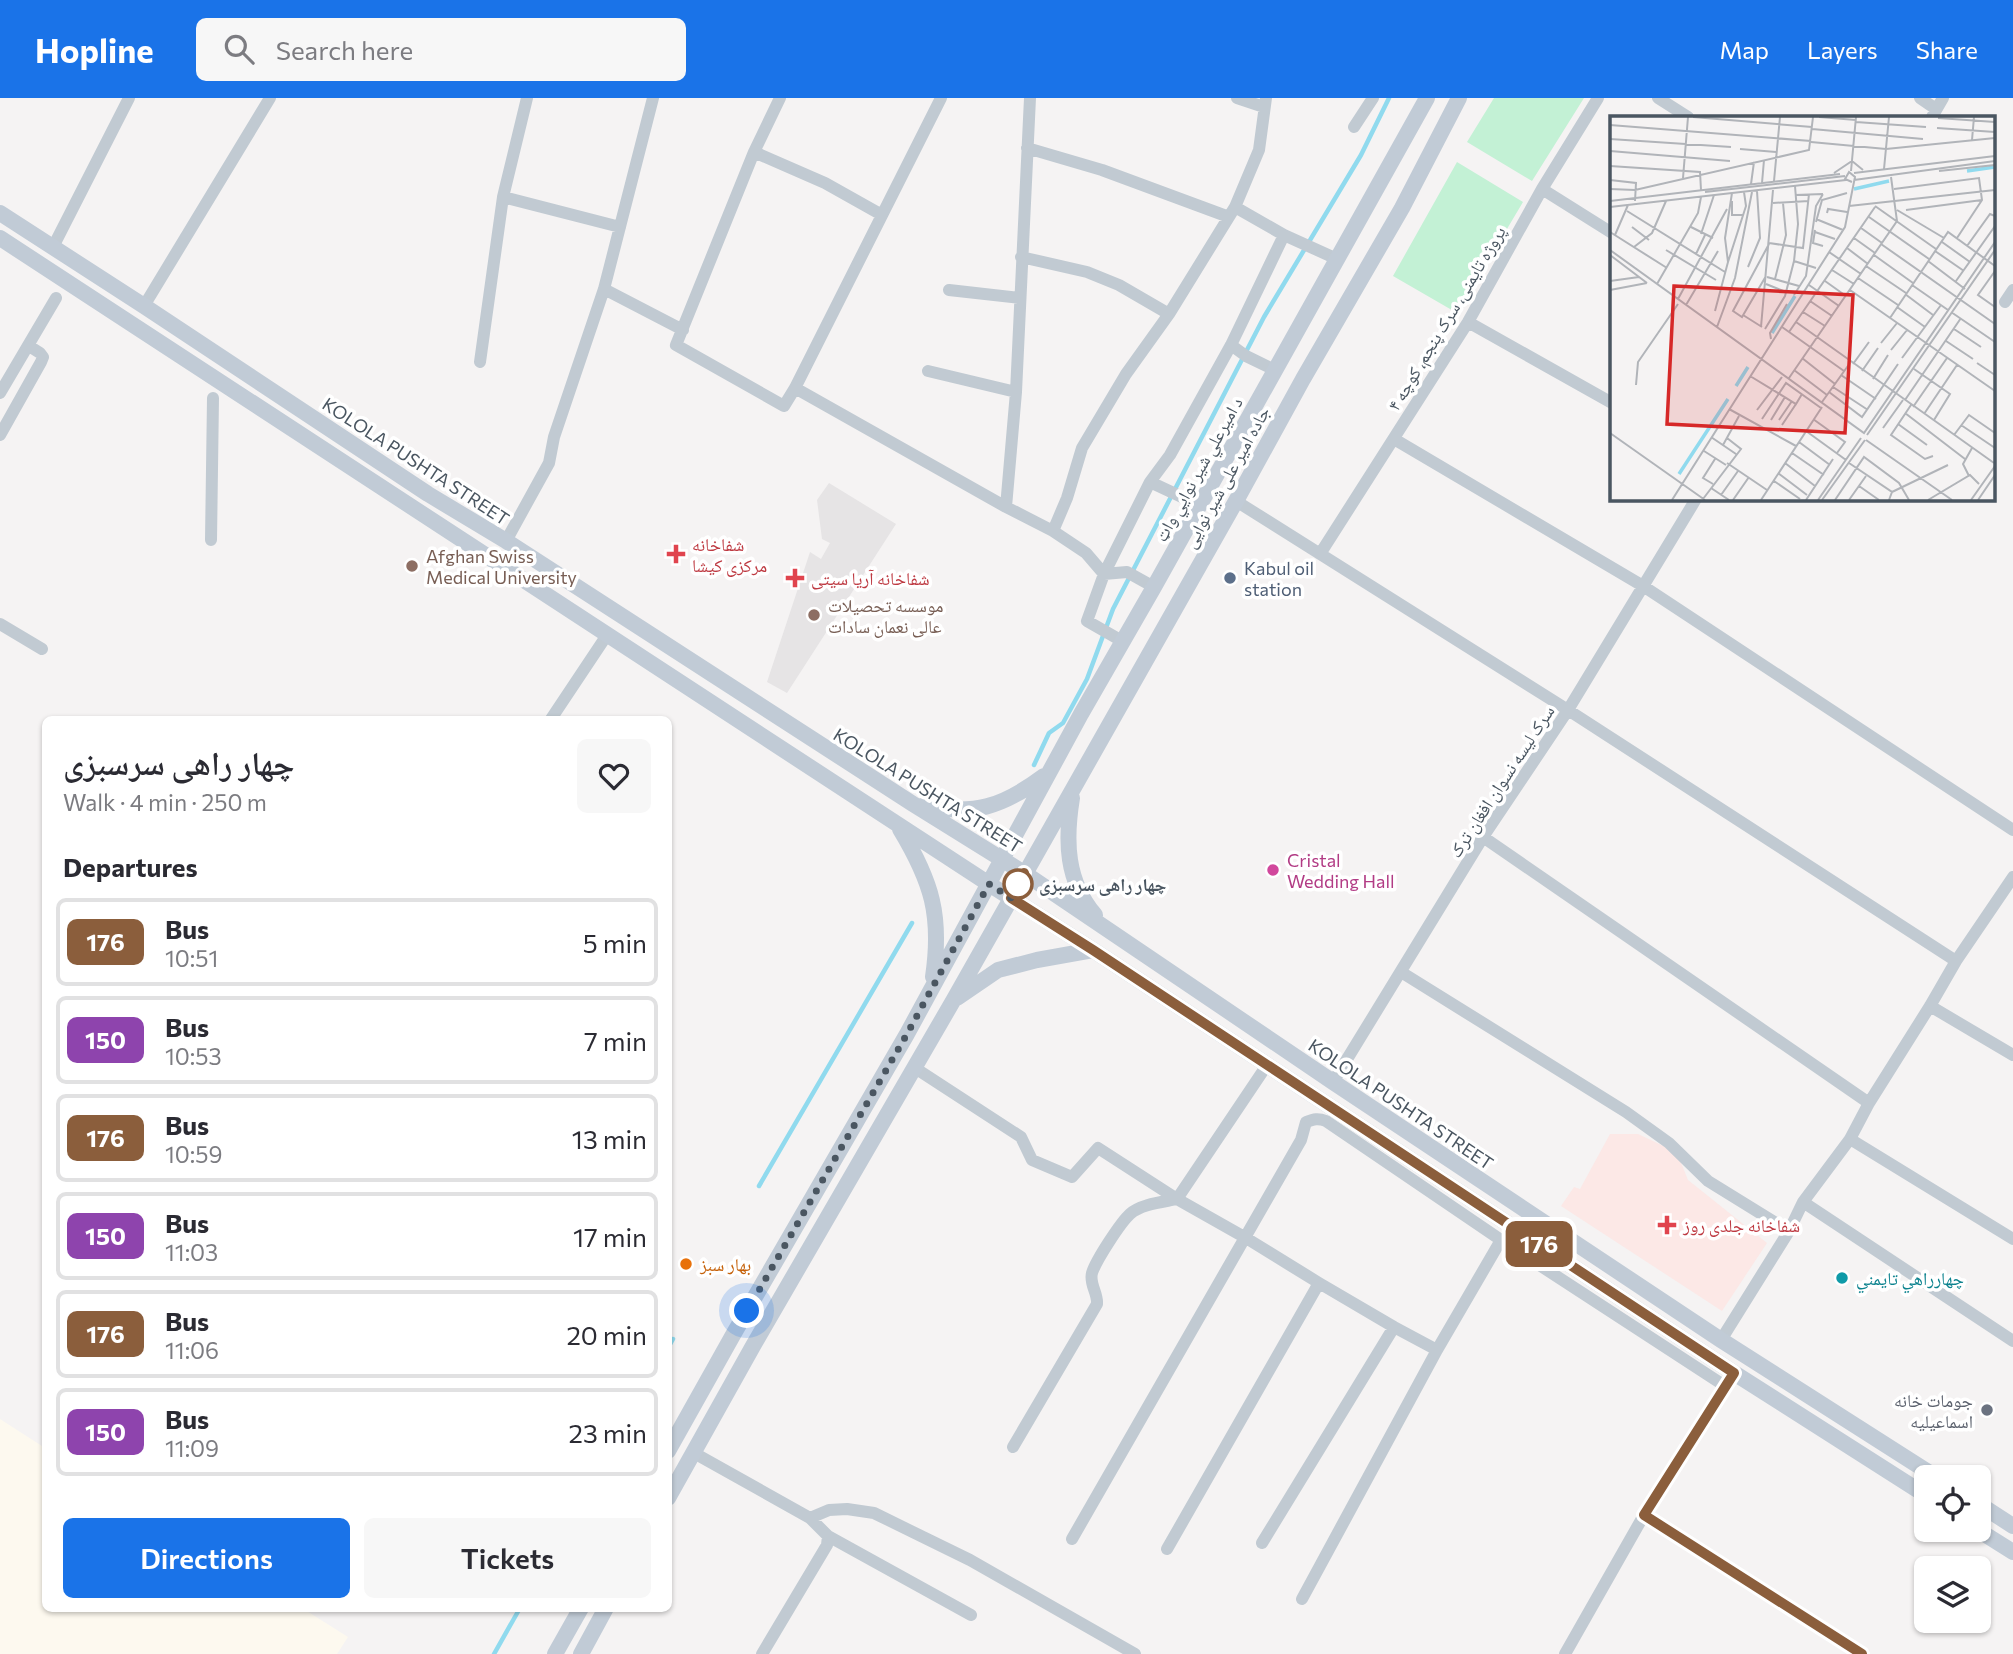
<!DOCTYPE html>
<meta charset="utf-8">
<style>
:root{--surface:#fff;--page:#f7f7f7;--text:#2b2b33;--muted:#7c7c81;--line:#e1e1e2;--accent:#1a73e8}
body{margin:0;font-family:Commissioner,"Noto Naskh Arabic",sans-serif;background:var(--page);color:var(--text);height:100vh;display:flex;flex-direction:column;font-size:26px;white-space:nowrap}
*{box-sizing:border-box;margin:0}
p{font-size:23px;color:var(--muted)}
.icon{flex:none;width:38px;height:38px;fill:none;stroke:currentColor;stroke-width:2;stroke-linecap:round;stroke-linejoin:round}
.map{position:relative;flex:1;overflow:hidden}
.panel{position:absolute;left:42px;top:618px;width:630px;height:896px;display:flex;flex-direction:column;background:var(--surface);border-radius:10px;box-shadow:0 2px 5px #0004}
.panel>*{flex:none}
.badge{padding:0 14px;border-radius:10px;font-size:24px;line-height:46px}
.controls{position:absolute;left:1914px;top:1367px;display:grid;gap:14px}
.controls a{display:grid;place-items:center;width:77px;height:77px;border-radius:10px;background:var(--surface);box-shadow:0 2px 5px #0004;font-size:35px}
.you{position:absolute;width:35px;height:35px;margin:-18px;border:5px solid #fff;border-radius:50%;background:#1a73e8;box-shadow:0 0 0 10px #1a73e833}
.map>.badge{position:absolute;translate:-50% -50%;box-shadow:0 0 0 4px #fff}
h2{padding:0 21px;font-size:26px;line-height:63px}
.round{display:grid;place-items:center;flex:none;width:74px;height:74px;border-radius:10px;background:var(--page)}
.headline{display:flex;align-items:center;justify-content:space-between;height:119px;padding:0 21px}
h1{font-size:33px;font-weight:600;line-height:52px}
.button{display:flex;gap:14px;margin-top:auto;padding:14px 21px}
.button a{flex:1;height:80px;border-radius:10px;background:var(--accent);color:#fff;font-size:28px;font-weight:600;line-height:80px;text-align:center}
.button a+a{background:var(--page);color:var(--text)}
ul{padding:0;list-style:none}
li{display:flex;align-items:center;gap:21px;height:88px;margin:0 14px 10px;padding:0 7px;border:4px solid var(--line);border-radius:10px}
li div{flex:1}
li b{display:block;font-size:26px}
li em{font-style:normal}
li .badge{min-width:77px;font-weight:700;text-align:center}
header{display:flex;align-items:center;gap:42px;box-sizing:border-box;height:98px;padding:0 35px;background:var(--accent);color:#fff}
header strong{font-size:33px}
nav{display:flex;gap:38px;margin-inline-start:auto;font-size:24px}
.search{width:490px;height:63px;background:var(--page);display:flex;align-items:center;gap:18px;box-sizing:border-box;padding:0 24px;border-radius:10px;color:var(--muted);font-size:26px}
.map>svg:first-child{display:block}
.commercial{fill:#fdf9ef}
.education{fill:#e6e4e5}
.medical{fill:#fce8e6}
.green{fill:#c3f1d5}
.lines{fill:none;stroke-linecap:round;stroke-linejoin:round}
.stream{stroke:#90daee;stroke-width:4.5}
.minor{stroke:#c1cad2;stroke-width:12}
.secondary{stroke:#c1cbd6;stroke-width:16}
.line-casing{stroke:#fff;stroke-width:16}
.line{stroke:#8b5e3c;stroke-width:10}
.walk{stroke:#4a5661;stroke-width:7;stroke-dasharray:0 12.6}
.health-dot{fill:#e0444e;stroke:#fff;stroke-width:2.5}
.education-dot{fill:#8d6e63;stroke:#fff;stroke-width:2.5}
.service-dot{fill:#5c6f8a;stroke:#fff;stroke-width:2.5}
.hotel-dot{fill:#d1479c;stroke:#fff;stroke-width:2.5}
.stop-dot{fill:#fff;stroke:#8b5e3c;stroke-width:3.5}
.food-dot{fill:#e8710a;stroke:#fff;stroke-width:2.5}
.culture-dot{fill:#0f9aa8;stroke:#fff;stroke-width:2.5}
.worship-dot{fill:#6b7280;stroke:#fff;stroke-width:2.5}
.labels{text-anchor:middle;dominant-baseline:central;stroke-width:7;stroke-linejoin:round;paint-order:stroke}
.street-label{font-size:18px;fill:#4a5661;stroke:#fff}
.health-label{font-size:18px;fill:#be3a42;stroke:#fff;text-anchor:start}
.education-label{font-size:18px;fill:#785e54;stroke:#fff;text-anchor:start}
.service-label{font-size:18px;fill:#4e5e75;stroke:#fff;text-anchor:start}
.hotel-label{font-size:18px;fill:#b23c85;stroke:#fff;text-anchor:start}
.stop-label{font-size:18px;font-weight:bold;fill:#4a5661;stroke:#fff;text-anchor:start}
.food-label{font-size:18px;fill:#c56008;stroke:#fff;text-anchor:start}
.culture-label{font-size:18px;fill:#0d838f;stroke:#fff;text-anchor:start}
.worship-label{font-size:18px;fill:#5b616d;stroke:#fff;text-anchor:end}
.inset-river{fill:none;stroke:#90daee;stroke-width:3.5}
.inset-road{fill:none;stroke:#b1b4b9;stroke-width:2}
.view{fill:#d62828;fill-opacity:0.15;stroke:#d62828;stroke-width:3.5}
.inset-edge{fill:none;stroke:#4a5661;stroke-width:3.5}
</style>
<header>
<strong>Hopline</strong>
<div class="search"><svg class="icon" aria-label="search" viewBox="0 0 24 24"><circle cx="10" cy="10" r="6"/><path d="M15 15l6 6"/></svg>Search here</div>
<nav><a>Map</a><a>Layers</a><a>Share</a></nav>
</header>
<div class="map">
<svg width="2013" height="1556" viewBox="0 0 2013 1556">
<rect width="100%" height="100%" fill="#f5f3f3"/>
<!-- commercial -->
<path class="commercial" d="M 0,1321 L 45,1350 L 46,1510 L 302,1510 L 348,1539 L 337,1556 L 0,1556 Z"/>
<!-- education -->
<path class="education" d="M 829,385 L 896,426 L 787,595 L 767,584 L 810,454 L 821,461 L 830,445 L 822,441 L 817,402 Z"/>
<!-- medical -->
<path class="medical" d="M 1610,1036 L 1638,1036 L 1670,1051 L 1680,1062 L 1688,1082 L 1767,1145 L 1722,1213 L 1561,1108 L 1574,1089 L 1580,1091 Z"/>
<!-- green -->
<path class="green" d="M 1494,0 L 1584,0 L 1532,83 L 1467,44 Z
M 1457,64 L 1523,104 L 1457,215 L 1393,178 Z"/>
<g class="lines">
<!-- stream -->
<path class="stream" d="M 1034,667 L 1049,635 L 1063,625 L 1087,581 L 1113,511 L 1264,219 L 1361,57 L 1389,0
M 759,1088 L 912,825
M 668,1250 L 673,1241
M 494,1556 L 520,1510"/>
<!-- minor -->
<path class="minor" d="M 780,0 L 754,54 L 676,247 L 784,308 L 795,290 L 941,0
M 1237,0 L 1264,9
M 1658,0 L 1688,19
M 1920,0 L 1936,11
M 1932,19 L 1943,0
M 1354,29 L 1373,0
M 1027,50 L 1102,72 L 1229,119
M 754,54 L 825,85 L 882,117
M 1542,91 L 1612,135
M 503,99 L 620,129
M 1235,109 L 1284,137 L 1337,161
M 53,149 L 129,0
M 1021,159 L 1087,174 L 1119,187 L 1169,216
M 604,191 L 683,232
M 949,192 L 1020,200
M 2005,204 L 2013,192
M 144,208 L 270,0
M 1468,224 L 1612,305
M 1231,247 L 1246,258 L 1275,272
M 480,264 L 503,99 L 527,0
M 928,273 L 1016,294
M 795,290 L 1006,409 L 1053,433 L 1086,455 L 1104,476 L 1127,474 L 1154,489
M 0,295 L 56,200
M 0,337 L 41,264 L 43,259 L 40,255 L 29,248
M 1394,341 L 1643,488 L 2013,732
M 1150,384 L 1199,407
M 1236,403 L 1568,612 L 1956,863
M 1006,409 L 1016,294 L 1030,0
M 1053,433 L 1067,400 L 1082,350 L 1126,276 L 1169,216 L 1235,109 L 1259,52 L 1266,0
M 211,442 L 213,300
M 506,443 L 549,365 L 554,339 L 604,191 L 653,0
M 1320,456 L 1468,224 L 1542,91 L 1598,0
M 0,526 L 42,551
M 1122,543 L 1087,523 L 1104,476 L 1150,384 L 1170,357 L 1231,247 L 1284,137
M 551,621 L 607,537
M 1483,739 L 1869,1005
M 1401,874 L 1626,1014 L 1669,1045 L 1708,1083 L 1789,1133
M 1930,908 L 2013,957
M 915,970 L 1021,1039 L 1032,1062 L 1072,1079 L 1098,1050 L 1177,1101 L 1246,1140 L 1319,1185 L 1394,1229 L 1437,1252 L 1501,1142
M 1333,984 L 1483,739 L 1568,612 L 1696,401
M 1850,1041 L 2013,1141
M 1803,1104 L 2013,1243
M 1721,1242 L 1789,1133 L 1803,1104 L 1850,1041 L 1869,1005 L 1930,908 L 1956,863 L 2013,779
M 1013,1349 L 1097,1206 C 1098,1195 1089,1186 1092,1175 C 1096,1162 1121,1124 1130,1116 C 1141,1106 1163,1104 1177,1101 L 1267,967
M 694,1355 L 810,1420 L 829,1412 L 847,1411 L 874,1415 L 970,1462 L 1135,1556
M 1644,1417 L 1862,1556
M 828,1438 L 971,1517
M 1072,1441 L 1301,1042 L 1306,1024 C 1314,1021 1318,1020 1326,1023 L 1501,1142 L 1725,1288
M 1262,1445 L 1394,1229
M 1167,1451 L 1319,1185
M 1302,1501 L 1437,1252
M 762,1556 L 827,1447 L 828,1438 L 810,1420
M 1565,1556 L 1644,1417 L 1729,1283"/>
<!-- secondary -->
<path class="secondary" d="M 0,115 L 144,208 L 428,396 L 506,443 L 913,706 L 1024,775 L 1333,984 L 1721,1242 L 1936,1379
M 0,140 L 989,786 L 1093,852 L 1734,1275 L 1927,1398
M 1072,700 C 1065,743 1066,783 1095,817
M 922,708 C 975,717 1001,710 1044,678
M 900,731 C 932,784 942,818 933,879
M 957,900 L 998,872 L 1037,862 L 1093,852
M 668,1353 L 733,1237 L 907,936 L 1081,616 L 1154,489 L 1427,0
M 668,1400 L 753,1248 L 953,903 L 1236,403 L 1303,281 L 1402,110 L 1459,0
M 1979,1406 L 2013,1428
M 1978,1432 L 2013,1454
M 555,1556 L 581,1510
M 581,1556 L 606,1510"/>
</g>
<g class="lines">
<!-- line casing -->
<g class="line-casing">
<path id="line" d="M 1024,775 L 1011,800 L 1093,852 L 1734,1275 L 1644,1417 L 1862,1556"/>
</g>
<!-- line -->
<use href="#line" class="line"/>
<!-- walk -->
<path class="walk" d="M 747,1213 L 907,936 L 989,786 L 1011,800 L 1018,786"/>
</g>
<!-- markers -->
<g class="health-dot">
<path d="M672.5 445.5h7v7h7v7h-7v7h-7v-7h-7v-7h7z"/>
<path d="M791.5 469.5h7v7h7v7h-7v7h-7v-7h-7v-7h7z"/>
<path d="M1663.5 1116.5h7v7h7v7h-7v7h-7v-7h-7v-7h7z"/>
</g>
<g class="education-dot">
<circle cx="412" cy="468" r="7"/>
<circle cx="814" cy="517" r="7"/>
</g>
<circle class="service-dot" cx="1230" cy="480" r="7"/>
<circle class="hotel-dot" cx="1273" cy="772" r="7"/>
<circle class="stop-dot" cx="1018" cy="786" r="14"/>
<circle class="food-dot" cx="686" cy="1166" r="7"/>
<circle class="culture-dot" cx="1842" cy="1180" r="7"/>
<circle class="worship-dot" cx="1987" cy="1312" r="7"/>
<g class="labels">
<!-- street labels -->
<g class="street-label">
<text transform="translate(1446 220) rotate(-59)">پروژه تایمنی، سرک پنجم، کوچه ۴</text>
<text transform="translate(416 363) rotate(33)">KOLOLA PUSHTA STREET</text>
<text transform="translate(1198 371) rotate(-61)">د امیرعلي شیر نوايي واټ</text>
<text transform="translate(1226 379) rotate(-61)">جاده امیر علی شیر نوایی</text>
<text transform="translate(1501 683) rotate(-57)">سرک لیسه نسوان افغان‌ ترک</text>
<text transform="translate(928 692) rotate(32)">KOLOLA PUSHTA STREET</text>
<text transform="translate(1401 1006) rotate(34)">KOLOLA PUSHTA STREET</text>
</g>
<!-- health labels -->
<g class="health-label">
<text x="692" y="446">شفاخانه<tspan x="692" dy="21">مرکزی کیشا</tspan></text>
<text x="811" y="480">شفاخانه آریا سیتی</text>
<text x="1683" y="1127">شفاخانه جلدی روز</text>
</g>
<!-- education labels -->
<g class="education-label">
<text x="426" y="458">Afghan Swiss<tspan x="426" dy="21">Medical University</tspan></text>
<text x="828" y="507">موسسه تحصیلات<tspan x="828" dy="21">عالی نعمان سادات</tspan></text>
</g>
<!-- service labels -->
<g class="service-label">
<text x="1244" y="470">Kabul oil<tspan x="1244" dy="21">station</tspan></text>
</g>
<!-- hotel labels -->
<g class="hotel-label">
<text x="1287" y="762">Cristal<tspan x="1287" dy="21">Wedding Hall</tspan></text>
</g>
<!-- stop labels -->
<g class="stop-label">
<text x="1039" y="786">چهار راهی سرسبزی</text>
</g>
<!-- food labels -->
<g class="food-label">
<text x="700" y="1166">بهار سبز</text>
</g>
<!-- culture labels -->
<g class="culture-label">
<text x="1856" y="1180">چهارراهي تايمني</text>
</g>
<!-- worship labels -->
<g class="worship-label">
<text x="1973" y="1302">جومات خانه<tspan x="1973" dy="21">اسماعيليه</tspan></text>
</g>
</g>
<!-- overview -->
<g transform="translate(1610 18)">
<rect width="385" height="385" fill="#f5f3f3"/>
<path class="inset-river" d="M 357,55 L 385,51M 244,73 L 279,65M 162,217 L 185,180M 126,270 L 138,251M 69,358 L 118,283"/>
<path class="inset-road" d="M 83,1 L 202,11M 209,1 L 246,4M 328,2 L 385,6M 246,6 L 316,11M 0,9 L 201,25M 327,12 L 385,16M 202,13 L 313,23M 0,23 L 121,31M 362,24 L 364,1M 201,26 L 276,33 L 385,22M 130,33 L 166,36M 0,35 L 120,45M 0,50 L 90,56 L 91,74M 274,53 L 279,1M 241,55 L 246,1M 329,55 L 385,49M 224,57 L 242,45 L 253,54M 244,57 L 385,40M 73,62 L 78,1M 0,64 L 26,67 L 25,85M 244,64 L 385,45M 164,65 L 170,1M 152,67 L 154,44M 141,68 L 144,46M 0,73 L 25,74 L 199,34 L 203,1M 284,73 L 369,62 L 372,84 L 347,122M 95,76 L 235,60M 185,79 L 213,78M 0,85 L 230,58M 122,85 L 122,99 L 133,99M 163,87 L 199,85M 239,90 L 385,74M 265,90 L 326,133M 0,91 L 236,64M 287,94 L 334,122M 296,94 L 372,84M 17,95 L 115,156M 217,97 L 218,93 L 237,96M 259,101 L 319,143M 206,103 L 233,114M 206,106 L 212,84 L 237,77M 22,111 L 39,124M 81,111 L 103,122M 251,112 L 272,127M 205,114 L 203,127 L 213,130M 0,116 L 57,152M 205,116 L 225,123M 91,118 L 104,79M 5,119 L 18,89M 244,122 L 265,137M 332,126 L 360,146M 159,127 L 193,132 L 199,78M 271,128 L 385,208M 357,130 L 380,98 L 385,100M 24,131 L 42,117 L 56,85M 237,132 L 258,148M 0,134 L 254,317 L 385,126M 56,134 L 106,164M 325,135 L 354,155M 219,136 L 251,158M 86,138 L 95,119M 0,139 L 37,167M 264,139 L 303,167M 184,145 L 206,152M 318,145 L 355,173M 118,146 L 136,90 L 134,76M 256,150 L 296,177M 138,151 L 150,122 L 147,75M 222,154 L 244,168M 385,155 L 368,179 L 385,191M 156,160 L 132,201 L 123,195 L 159,128M 157,161 L 189,170M 248,162 L 288,189M 165,163 L 176,119 L 173,87M 0,165 L 29,161M 215,165 L 236,180M 346,165 L 385,110M 47,168 L 88,97 L 91,81M 156,168 L 176,176M 199,169 L 229,190M 302,169 L 338,194M 0,174 L 37,167M 240,174 L 385,275M 295,178 L 323,199M 184,179 L 196,160 L 206,90 L 213,78M 68,183 L 117,93M 200,185 L 222,200M 76,189 L 108,135M 287,191 L 315,211M 105,195 L 118,146 L 115,122 L 122,77M 193,196 L 215,210M 341,196 L 385,226M 133,199 L 152,211M 280,202 L 338,116 L 385,150M 186,206 L 384,347M 107,211 L 125,162 L 142,76M 151,211 L 163,74M 172,211 L 234,255M 155,213 L 175,180 L 184,145 L 188,108 L 185,70M 344,213 L 371,231M 179,216 L 265,91M 161,223 L 160,217 L 177,188M 336,225 L 363,243M 271,227 L 287,207M 281,234 L 297,214M 192,242 L 225,268M 292,242 L 331,189M 367,247 L 385,259M 243,248 L 259,226M 304,253 L 340,278 L 324,304M 184,254 L 217,279M 252,255 L 268,232M 231,259 L 266,283M 140,260 L 186,288 L 192,278M 179,262 L 287,105 L 281,61M 263,263 L 278,239M 26,269 L 28,246 L 68,188M 223,271 L 258,294M 219,276 L 252,301 L 288,248M 295,284 L 351,202M 212,286 L 240,247M 301,289 L 281,319 L 315,343 L 323,340M 303,291 L 337,242M 119,293 L 186,330M 147,294 L 172,261M 295,297 L 355,343M 314,298 L 347,249M 152,303 L 176,267 L 211,292M 203,303 L 235,326 L 227,337M 161,304 L 175,281M 169,304 L 182,285M 288,308 L 317,329M 172,309 L 186,288M 351,309 L 385,332M 273,312 L 293,284M 196,315 L 236,344M 0,317 L 95,384M 257,319 L 385,134M 344,319 L 359,299 L 385,317M 101,321 L 126,338M 256,324 L 342,384M 189,326 L 220,349M 113,329 L 129,300M 94,335 L 116,349M 182,337 L 214,359M 117,347 L 157,374M 175,347 L 205,370M 239,347 L 282,376 L 279,384M 168,357 L 197,379M 359,360 L 353,348 L 362,332M 164,365 L 190,383M 103,368 L 93,362 L 105,343M 249,370 L 269,384M 101,372 L 119,384M 282,376 L 338,349M 111,379 L 128,355M 93,383 L 131,333 L 117,322M 62,384 L 235,111 L 245,61 L 239,56 L 235,63 L 242,66M 123,384 L 139,361M 151,384 L 212,291M 196,384 L 223,343M 208,384 L 251,322M 212,384 L 255,324M 225,384 L 254,341 L 289,367 L 299,384M 239,384 L 256,360M 318,384 L 360,359 L 369,368M 361,384 L 385,350M 368,384 L 385,359"/>
<path class="view" d="M 64,170 L 243,179 L 235,317 L 57,308 Z"/>
<rect width="385" height="385" class="inset-edge"/>
</g>
</svg>
<div class="controls">
<a><svg class="icon" aria-label="locate" viewBox="0 0 24 24"><circle cx="12" cy="12" r="6"/><path d="M12 2v4M12 18v4M2 12h4M18 12h4"/></svg></a>
<a><svg class="icon" aria-label="layers" viewBox="0 0 24 24"><path d="M12 4l9 5-9 5-9-5zM3 14l9 5 9-5"/></svg></a>
</div>
<div class="you" style="left:747px;top:1213px"></div>
<b class="badge" style="left:1539px;top:1146px;background:#8b5e3c;color:#fff">176</b>
<section class="panel">
<div class="headline"><div><h1>چهار راهی سرسبزی</h1><p>Walk · 4 min · 250 m</p></div><a class="round"><svg class="icon" aria-label="heart" viewBox="0 0 24 24"><path d="M12 20l-8-8c-3-5 5-10 8-4 3-6 11-1 8 4z"/></svg></a></div>
<h2>Departures</h2>
<ul>
<li><span class="badge" style="background:#8b5e3c;color:#fff">176</span><div><b>Bus</b><p>10:51</p></div><em>5 min</em></li>
<li><span class="badge" style="background:#8e44ad;color:#fff">150</span><div><b>Bus</b><p>10:53</p></div><em>7 min</em></li>
<li><span class="badge" style="background:#8b5e3c;color:#fff">176</span><div><b>Bus</b><p>10:59</p></div><em>13 min</em></li>
<li><span class="badge" style="background:#8e44ad;color:#fff">150</span><div><b>Bus</b><p>11:03</p></div><em>17 min</em></li>
<li><span class="badge" style="background:#8b5e3c;color:#fff">176</span><div><b>Bus</b><p>11:06</p></div><em>20 min</em></li>
<li><span class="badge" style="background:#8e44ad;color:#fff">150</span><div><b>Bus</b><p>11:09</p></div><em>23 min</em></li>
</ul>
<div class="button"><a>Directions</a><a>Tickets</a></div>
</section>
</div>
